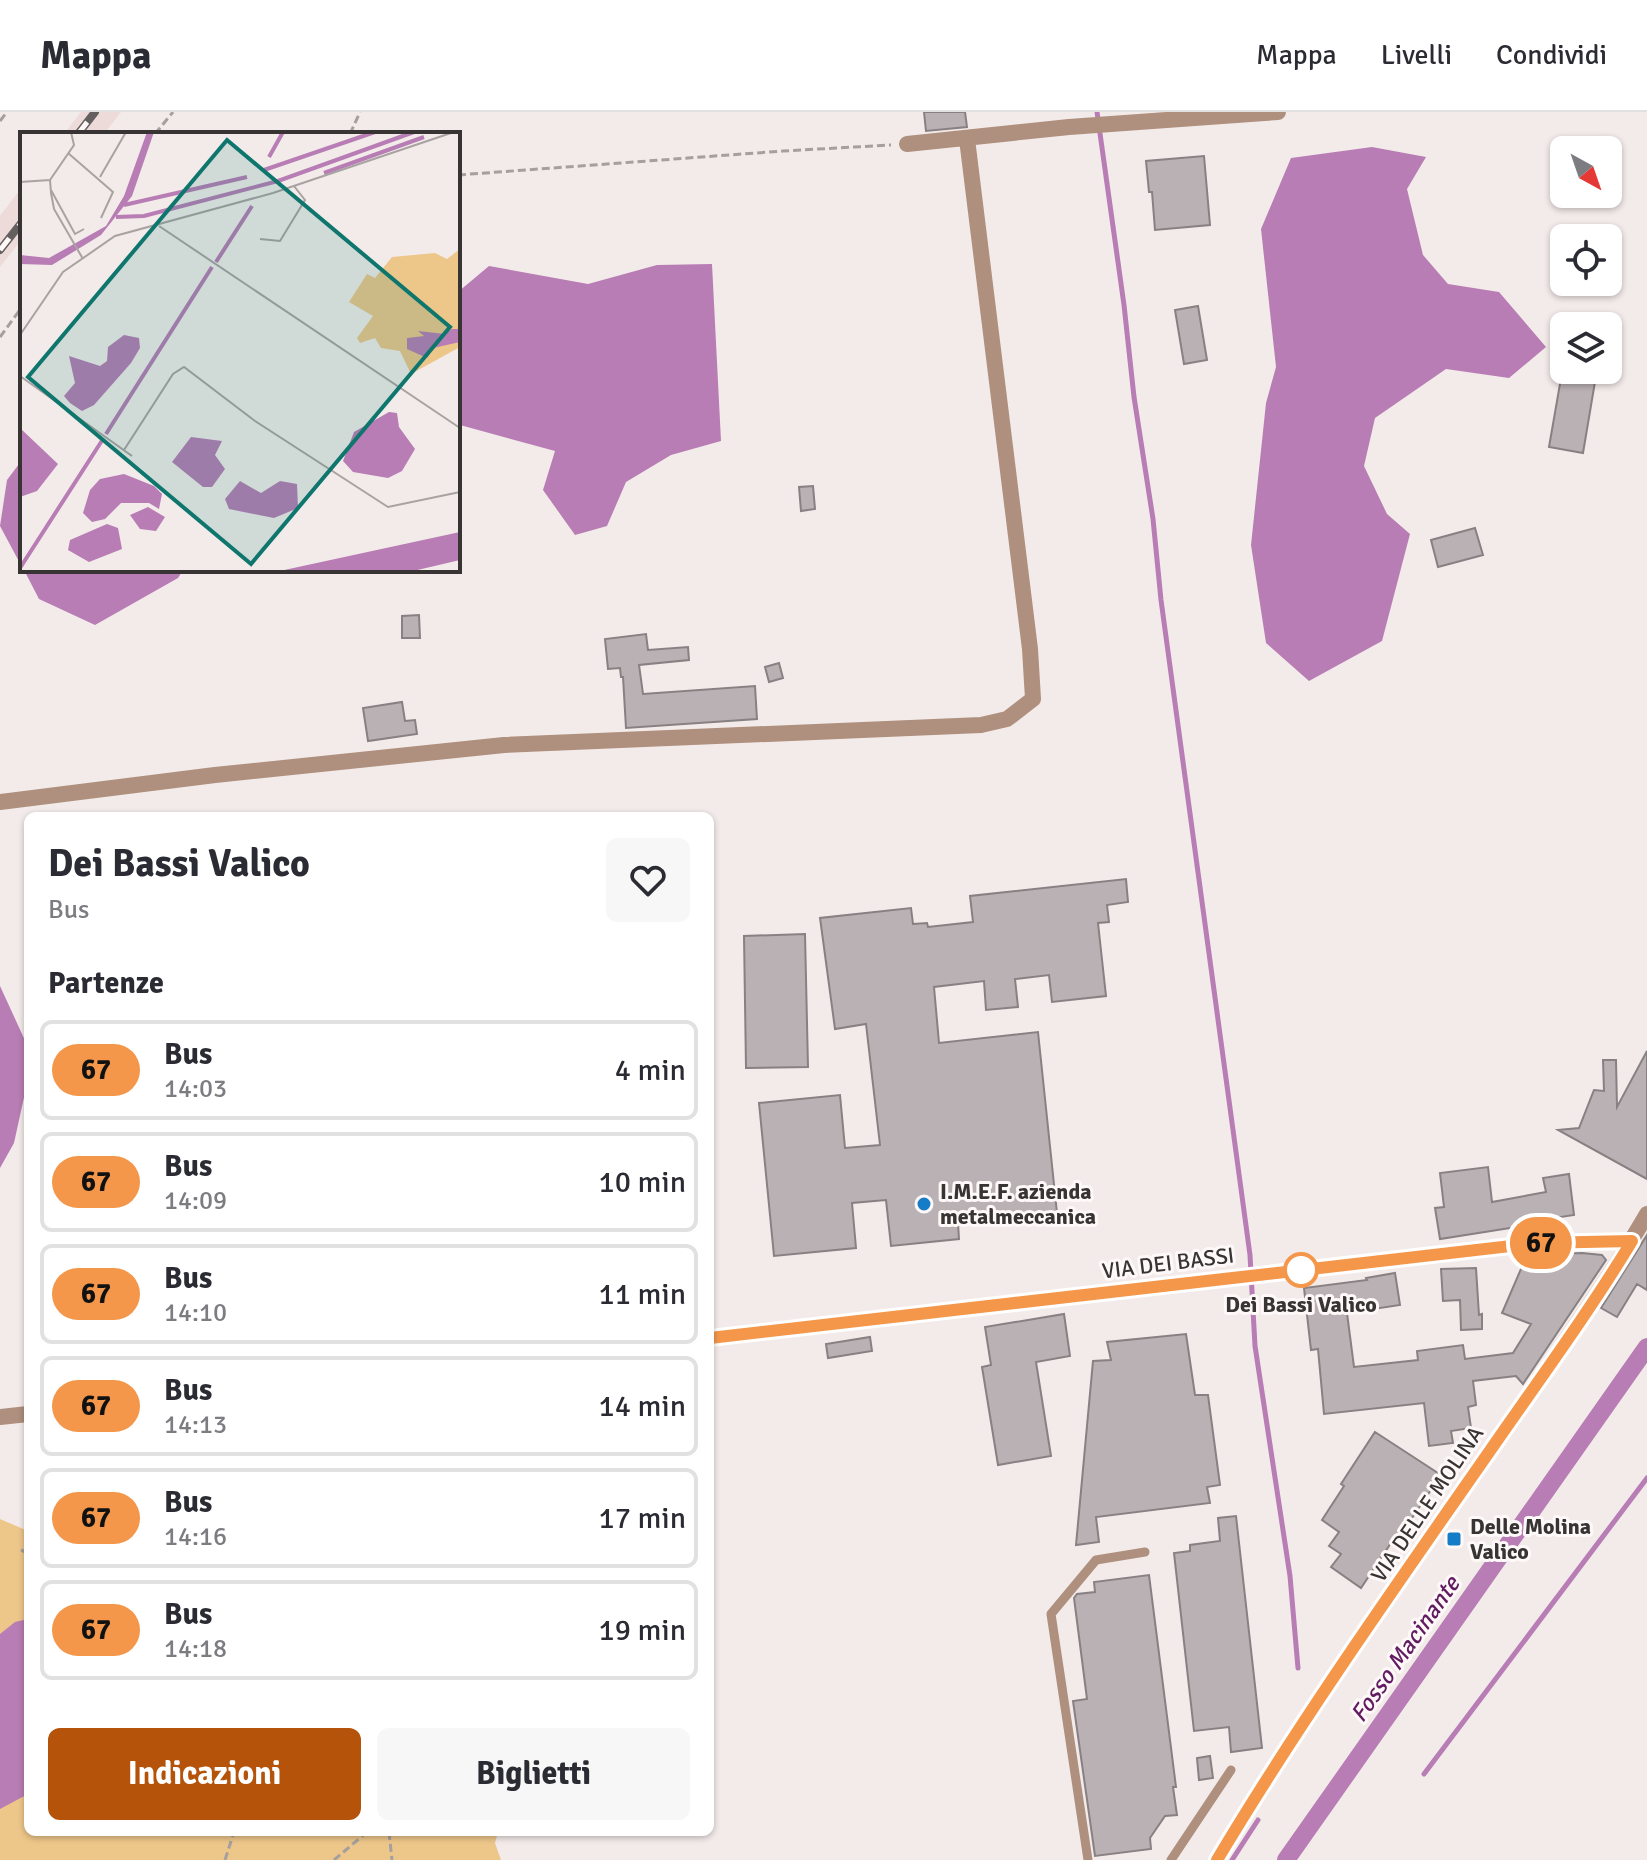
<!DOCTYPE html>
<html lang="it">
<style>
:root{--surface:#fff;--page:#f7f7f7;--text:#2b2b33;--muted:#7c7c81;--line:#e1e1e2;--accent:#b45309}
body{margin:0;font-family:Signika,sans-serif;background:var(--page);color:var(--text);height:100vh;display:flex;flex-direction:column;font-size:30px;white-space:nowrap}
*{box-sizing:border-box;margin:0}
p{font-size:26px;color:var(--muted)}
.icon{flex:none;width:44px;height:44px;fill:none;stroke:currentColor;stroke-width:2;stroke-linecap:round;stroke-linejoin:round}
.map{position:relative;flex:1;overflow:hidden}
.side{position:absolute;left:24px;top:700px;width:690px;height:1024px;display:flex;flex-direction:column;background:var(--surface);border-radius:12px;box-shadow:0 2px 6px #0004}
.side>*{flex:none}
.badge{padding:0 16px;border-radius:26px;font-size:28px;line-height:52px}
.needle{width:52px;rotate:140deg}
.buttons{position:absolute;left:1550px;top:24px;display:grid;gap:16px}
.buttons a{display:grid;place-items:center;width:72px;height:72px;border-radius:12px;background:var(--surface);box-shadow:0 2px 6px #0004;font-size:40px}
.map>.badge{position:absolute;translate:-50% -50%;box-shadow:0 0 0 4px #fff}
h2{padding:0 24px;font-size:30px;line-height:72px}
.round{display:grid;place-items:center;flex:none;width:84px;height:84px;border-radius:12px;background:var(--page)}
.summary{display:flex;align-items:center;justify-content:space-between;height:136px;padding:0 24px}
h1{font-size:38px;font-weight:800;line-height:60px}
.button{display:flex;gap:16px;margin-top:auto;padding:16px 24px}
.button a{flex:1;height:92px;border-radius:12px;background:var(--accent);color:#fff;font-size:32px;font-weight:800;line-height:92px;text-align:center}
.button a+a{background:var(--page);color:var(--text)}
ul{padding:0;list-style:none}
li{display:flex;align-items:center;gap:24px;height:100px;margin:0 16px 12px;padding:0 8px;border:4px solid var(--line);border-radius:12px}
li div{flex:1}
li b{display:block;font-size:30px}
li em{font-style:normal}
li .badge{min-width:88px;font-weight:700;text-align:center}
header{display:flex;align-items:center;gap:48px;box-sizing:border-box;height:112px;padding:0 40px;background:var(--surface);border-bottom:2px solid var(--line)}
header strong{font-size:38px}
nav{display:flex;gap:44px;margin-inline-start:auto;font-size:28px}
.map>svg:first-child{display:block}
.built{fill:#eddbda}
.green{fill:#edc68a}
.water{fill:#b87db4}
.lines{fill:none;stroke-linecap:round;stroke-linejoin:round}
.stream{stroke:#b87db4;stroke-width:5}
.canal{stroke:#b87db4;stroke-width:18}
.building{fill:#b9b1b4;stroke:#888083;stroke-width:2}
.path{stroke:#a59f9e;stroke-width:3;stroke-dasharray:8 4;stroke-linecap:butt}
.service{stroke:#af8f7d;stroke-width:9}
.minor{stroke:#af8f7d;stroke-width:16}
.rail-casing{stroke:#64605f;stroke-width:8}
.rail{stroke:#fef9f8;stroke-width:5;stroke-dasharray:15;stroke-linecap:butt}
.line-casing{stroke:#fff;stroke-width:18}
.line{stroke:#f4974b;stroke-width:12}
.poi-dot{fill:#157cc7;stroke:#fef9f8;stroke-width:3}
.stop-dot{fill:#fff;stroke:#f4974b;stroke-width:4}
.labels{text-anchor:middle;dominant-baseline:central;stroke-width:6;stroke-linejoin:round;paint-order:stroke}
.poi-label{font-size:22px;font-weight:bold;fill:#373433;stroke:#fef9f8;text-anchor:start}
.street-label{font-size:22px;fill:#373433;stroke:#fef9f8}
.stop-label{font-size:22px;font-weight:bold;fill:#373433;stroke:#fef9f8}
.water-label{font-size:24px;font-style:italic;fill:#611b60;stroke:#fef9f8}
.inset-river{fill:none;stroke:#b87db4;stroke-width:4}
.inset-road{fill:none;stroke:#a8a2a1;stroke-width:2}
.view{fill:#0f766e;fill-opacity:0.15;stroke:#0f766e;stroke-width:4}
.inset-edge{fill:none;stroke:#373433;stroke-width:4}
</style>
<header>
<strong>Mappa</strong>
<nav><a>Mappa</a><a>Livelli</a><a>Condividi</a></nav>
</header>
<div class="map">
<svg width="1647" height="1748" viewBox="0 0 1647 1748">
<rect width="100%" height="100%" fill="#f3ebea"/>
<!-- built -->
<path class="built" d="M 81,0 L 121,0 L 104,22 L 64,22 Z
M 22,75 L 22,127 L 0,155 L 0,104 Z"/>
<!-- green -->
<path class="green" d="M 0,1407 L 28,1419 L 28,1720 L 498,1720 L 495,1731 L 501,1748 L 0,1748 Z"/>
<!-- water -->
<path class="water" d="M 1372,35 L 1426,45 L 1407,77 L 1423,143 L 1448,172 L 1499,180 L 1546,235 L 1509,266 L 1446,257 L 1375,306 L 1364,354 L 1387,402 L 1410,422 L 1382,529 L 1309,569 L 1266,531 L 1251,433 L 1266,291 L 1276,255 L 1261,117 L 1291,46 Z
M 712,152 L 721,329 L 671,343 L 626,370 L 607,414 L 575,423 L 543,378 L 555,339 L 460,313 L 458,301 L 458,180 L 489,154 L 588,172 L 657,153 Z
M 22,348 L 22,455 L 0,414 L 7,368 Z
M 24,458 L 183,458 L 178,466 L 95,513 L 39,487 Z
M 0,874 L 28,935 L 28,967 L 14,1031 L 0,1056 Z
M 28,1507 L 28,1682 L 0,1697 L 0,1522 L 15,1510 Z"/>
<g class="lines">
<!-- stream -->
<path class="stream" d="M 1097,0 L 1124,193 L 1134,285 L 1153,407 L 1161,488 L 1250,1143 L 1255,1234 L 1290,1464 L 1298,1556
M 1424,1662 L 1647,1366
M 1232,1748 L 1258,1708"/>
<!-- canal -->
<path class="canal" d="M 1286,1748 L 1647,1235"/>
</g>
<!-- building -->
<path class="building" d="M 924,0 L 965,0 L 967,15 L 926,19 Z
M 1204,44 L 1210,113 L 1155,118 L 1152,80 L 1149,80 L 1146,49 Z
M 1198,194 L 1207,248 L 1184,252 L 1175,198 Z
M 1571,258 L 1597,258 L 1583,341 L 1549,335 L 1561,266 L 1570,267 Z
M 813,374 L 815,397 L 801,399 L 799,375 Z
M 1475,416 L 1483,443 L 1438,455 L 1431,428 Z
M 419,503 L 420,526 L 402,526 L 402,504 Z
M 646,522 L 648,538 L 688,535 L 689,548 L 639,553 L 643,582 L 755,574 L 757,607 L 626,616 L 623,565 L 621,565 L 620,556 L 608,557 L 605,527 Z
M 779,551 L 783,566 L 769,570 L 765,555 Z
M 402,590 L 405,609 L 415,608 L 417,622 L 368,629 L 363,596 Z
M 1126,767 L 1128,790 L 1107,793 L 1109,810 L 1098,811 L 1106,884 L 1052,890 L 1049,863 L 1015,867 L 1018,895 L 986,898 L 984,869 L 934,875 L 939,931 L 1038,920 L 1057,1101 L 958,1111 L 959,1127 L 891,1134 L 886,1088 L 852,1091 L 856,1136 L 774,1144 L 759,991 L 840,983 L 845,1036 L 880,1033 L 866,912 L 835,917 L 820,806 L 911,796 L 913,812 L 927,811 L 928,815 L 973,810 L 970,784 Z
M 805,822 L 808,955 L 746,956 L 744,824 Z
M 1647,939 L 1647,1067 L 1558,1018 L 1579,1016 L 1594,978 L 1604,979 L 1603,948 L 1616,948 L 1617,995 Z
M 1488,1055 L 1492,1090 L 1546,1080 L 1543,1066 L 1569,1062 L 1574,1103 L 1528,1110 L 1529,1113 L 1440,1127 L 1435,1096 L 1444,1095 L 1440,1061 Z
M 1647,1123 L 1647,1178 L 1637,1172 L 1617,1205 L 1601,1196 Z
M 1582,1141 L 1602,1143 L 1606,1148 L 1523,1272 L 1516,1264 L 1473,1269 L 1476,1293 L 1468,1295 L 1471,1316 L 1451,1319 L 1453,1331 L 1429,1334 L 1424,1291 L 1324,1302 L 1318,1237 L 1311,1238 L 1304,1176 L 1367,1168 L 1366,1166 L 1395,1161 L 1400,1193 L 1347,1201 L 1354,1255 L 1418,1248 L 1417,1239 L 1463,1233 L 1465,1247 L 1513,1241 L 1531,1212 L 1502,1201 L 1527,1143 Z
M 1476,1156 L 1479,1203 L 1482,1202 L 1482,1217 L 1461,1218 L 1460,1188 L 1443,1189 L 1441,1157 Z
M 1064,1202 L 1070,1244 L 1036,1250 L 1051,1344 L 998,1353 L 982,1255 L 991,1253 L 985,1215 Z
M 1186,1222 L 1195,1283 L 1208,1283 L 1220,1373 L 1207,1375 L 1210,1391 L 1096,1405 L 1099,1430 L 1076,1433 L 1093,1249 L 1111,1248 L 1107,1230 Z
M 870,1225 L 872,1239 L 828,1246 L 826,1232 Z
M 1375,1320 L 1441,1363 L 1406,1415 L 1403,1413 L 1361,1476 L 1331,1455 L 1341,1442 L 1329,1434 L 1339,1420 L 1322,1408 L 1344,1374 L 1341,1372 Z
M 1236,1404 L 1262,1636 L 1231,1640 L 1229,1615 L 1194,1619 L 1174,1441 L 1190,1439 L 1190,1433 L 1220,1429 L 1218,1406 Z
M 1149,1463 L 1176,1675 L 1173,1675 L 1177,1703 L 1165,1704 L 1150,1726 L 1151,1737 L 1095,1744 L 1073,1589 L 1087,1587 L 1074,1486 L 1077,1482 L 1095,1480 L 1094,1470 Z
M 1210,1644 L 1213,1666 L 1199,1668 L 1197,1646 Z"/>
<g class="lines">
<!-- path -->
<path class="path" d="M 0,9 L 7,0
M 155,22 L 173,0
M 350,22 L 360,0
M 458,63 L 783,39 L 891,33
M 0,225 L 22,195
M 21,1438 L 28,1441
M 389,1720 L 392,1748
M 225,1748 L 234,1720
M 334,1748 L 367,1720"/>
<!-- service -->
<path class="service" d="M 1088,1748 L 1051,1502 L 1096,1448 L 1145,1440
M 1171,1748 L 1231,1658"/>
<!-- minor -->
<path class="minor" d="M 907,32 L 1069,15 L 1278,0
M 0,690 L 215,663 L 504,633 L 981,613 L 1007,607 L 1033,587 L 1030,537 L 967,27
M 710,1226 L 1537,1131 L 1632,1129
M 0,1305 L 28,1302
M 1217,1748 C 1305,1603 1403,1464 1500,1325 C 1550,1251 1602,1179 1647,1102"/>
<!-- rail casing -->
<g class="rail-casing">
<path id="rail" d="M 78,22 L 95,0
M 0,138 L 22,110"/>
</g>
<!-- rail -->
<use href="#rail" class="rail"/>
</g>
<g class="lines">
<!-- line casing -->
<g class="line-casing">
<path id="line" d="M 710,1226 L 1537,1131 L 1632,1129 C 1592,1195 1547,1257 1503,1320 C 1405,1461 1305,1601 1217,1748"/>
</g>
<!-- line -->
<use href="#line" class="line"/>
</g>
<!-- markers -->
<g class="poi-dot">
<circle cx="924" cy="1092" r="8"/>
<rect x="1446" y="1419" width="16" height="16" rx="4"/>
</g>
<circle class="stop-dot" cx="1301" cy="1158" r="16"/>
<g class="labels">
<!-- poi labels -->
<g class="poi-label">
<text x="940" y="1079">I.M.E.F. azienda<tspan x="940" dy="25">metalmeccanica</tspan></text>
<text x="1470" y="1414">Delle Molina<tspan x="1470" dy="25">Valico</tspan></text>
</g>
<!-- street labels -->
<g class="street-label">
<text transform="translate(1168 1151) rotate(-7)">VIA DEI BASSI</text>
<text transform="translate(1427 1392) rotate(-56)">VIA DELLE MOLINA</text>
</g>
<!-- stop labels -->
<g class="stop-label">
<text x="1301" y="1192">Dei Bassi Valico</text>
</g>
<!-- water labels -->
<g class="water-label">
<text transform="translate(1405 1537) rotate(-55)">Fosso Macinante</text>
</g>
</g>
<!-- overview -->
<g transform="translate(20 20)">
<rect width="440" height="440" fill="#f3ebea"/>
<path d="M 440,117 L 440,215 L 391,242 L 380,219 L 361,216 L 355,206 L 340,211 L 337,206 L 353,184 L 329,170 L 347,142 L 355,146 L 372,125 L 415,121 L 427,127 Z" fill="#edc68a"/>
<path d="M 127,0 L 134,0 L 112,64 L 81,103 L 32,133 L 0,132 L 0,123 L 29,126 L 86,94 L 104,64 ZM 432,197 L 440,197 L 440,210 L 413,216 L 407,226 L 387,217 L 387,206 L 404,204 L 398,199 L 425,202 ZM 104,203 L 119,206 L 120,216 L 111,231 L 74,273 L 62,279 L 50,271 L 44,264 L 55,251 L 49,224 L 80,234 L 87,229 L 88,215 ZM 369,280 L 377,281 L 379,295 L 395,317 L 382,339 L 368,346 L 333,340 L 323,329 L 334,300 ZM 0,296 L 38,332 L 17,359 L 0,365 ZM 171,305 L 202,309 L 195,323 L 205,337 L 192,355 L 183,355 L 152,330 ZM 104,342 L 134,354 L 142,362 L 139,377 L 129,371 L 101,371 L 85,387 L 72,390 L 63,381 L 70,358 L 80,347 ZM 220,349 L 241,361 L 260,349 L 277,352 L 278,376 L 254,386 L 209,377 L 205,367 ZM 128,375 L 145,385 L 136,399 L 120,397 L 110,383 ZM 87,392 L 98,396 L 102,417 L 69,430 L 48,418 L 50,408 ZM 440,400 L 440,428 L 389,440 L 255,440 Z" fill="#b87db4"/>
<path class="inset-river" d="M 249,25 L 263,0M 244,38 L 355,0M 304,41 L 404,5M 104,73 L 227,45M 96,85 L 124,84 L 258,49 L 394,0M 196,130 L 232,74M 86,302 L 192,135M 0,436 L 83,307"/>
<path class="inset-road" d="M 51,0 L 54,13 L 30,48 L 31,61 L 34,77 L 63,127M 48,21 L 93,60 L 81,86M 80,45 L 106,0M 0,50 L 30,48M 31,58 L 55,102 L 64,97M 139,94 L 440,296M 240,107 L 260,109 L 285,68 L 274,54M 0,203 L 43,140 L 95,104 L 253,61 L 434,0M 0,244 L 112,324M 104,318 L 153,242 L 164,235 L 235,289 L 368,375 L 440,360"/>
<path class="view" d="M 207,8 L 430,195 L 231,432 L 8,245 Z"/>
<rect width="440" height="440" class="inset-edge"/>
</g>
</svg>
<div class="buttons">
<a><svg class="needle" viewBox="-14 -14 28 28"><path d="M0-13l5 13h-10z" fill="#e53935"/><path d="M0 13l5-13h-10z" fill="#7c7c81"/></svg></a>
<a><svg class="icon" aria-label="locate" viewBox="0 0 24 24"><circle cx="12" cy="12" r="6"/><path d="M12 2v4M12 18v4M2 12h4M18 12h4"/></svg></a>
<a><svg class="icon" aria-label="layers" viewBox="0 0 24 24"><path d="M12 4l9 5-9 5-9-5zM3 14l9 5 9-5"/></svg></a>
</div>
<b class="badge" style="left:1541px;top:1131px;background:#f4974b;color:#111">67</b>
<section class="side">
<div class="summary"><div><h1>Dei Bassi Valico</h1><p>Bus</p></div><a class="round"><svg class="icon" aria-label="heart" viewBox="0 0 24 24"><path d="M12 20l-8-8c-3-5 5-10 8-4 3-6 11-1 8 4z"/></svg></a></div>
<h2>Partenze</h2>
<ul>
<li><span class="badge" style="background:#f4974b;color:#111">67</span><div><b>Bus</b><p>14:03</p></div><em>4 min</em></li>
<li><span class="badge" style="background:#f4974b;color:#111">67</span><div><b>Bus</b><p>14:09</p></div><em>10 min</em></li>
<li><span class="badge" style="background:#f4974b;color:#111">67</span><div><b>Bus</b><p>14:10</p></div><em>11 min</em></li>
<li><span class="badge" style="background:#f4974b;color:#111">67</span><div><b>Bus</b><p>14:13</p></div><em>14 min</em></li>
<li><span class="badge" style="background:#f4974b;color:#111">67</span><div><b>Bus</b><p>14:16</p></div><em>17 min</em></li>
<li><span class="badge" style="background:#f4974b;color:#111">67</span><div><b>Bus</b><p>14:18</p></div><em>19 min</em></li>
</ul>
<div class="button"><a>Indicazioni</a><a>Biglietti</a></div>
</section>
</div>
